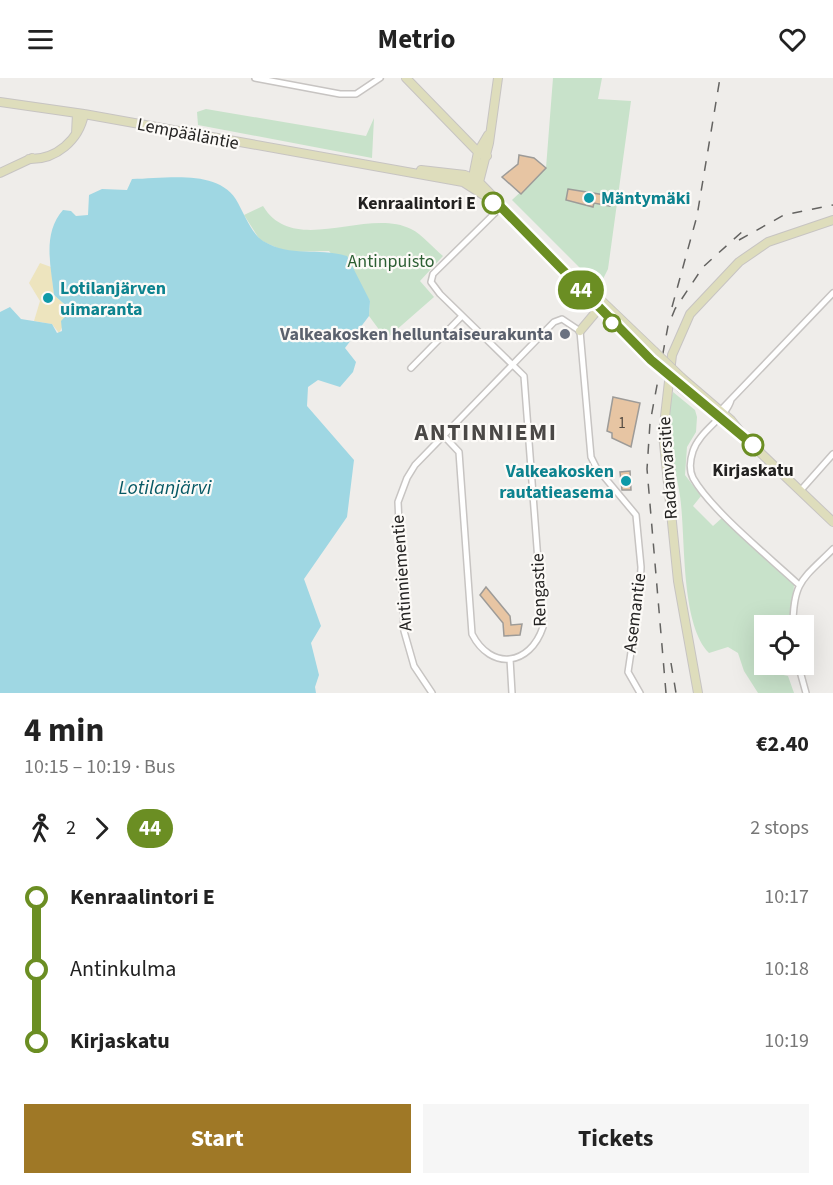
<!DOCTYPE html>
<meta charset="utf-8">
<style>
:root{--surface:#fff;--page:#f6f6f6;--text:#222;--muted:#767676;--accent:#9f7826}
body{margin:0;font-family:"Source Sans 3",sans-serif;background:var(--page);color:var(--text);height:100vh;display:flex;flex-direction:column;font-size:22px;white-space:nowrap}
*{box-sizing:border-box;margin:0}
p{font-size:20px;color:var(--muted)}
.icon{flex:none;width:33px;height:33px;fill:none;stroke:currentColor;stroke-width:2;stroke-linecap:round;stroke-linejoin:round}
.map{position:relative;height:615px;overflow:hidden}
.panel{display:flex;flex-direction:column;background:var(--surface);flex:1}
.panel>*{flex:none}
.badge{padding:0 12px;border-radius:20px;font-size:21px;line-height:39px}
.buttons{position:absolute;left:754px;top:537px;display:grid;gap:12px}
.buttons a{display:grid;place-items:center;width:60px;height:60px;border-radius:0px;background:var(--surface);box-shadow:0 6px 24px #0002;font-size:30px}
.map>.badge{position:absolute;translate:-50% -50%;box-shadow:0 0 0 3px #fff}
.legs{display:flex;align-items:center;gap:9px;height:66px;padding:0 24px;font-size:20px}
.legs p{margin-inline-start:auto}
.summary{display:flex;align-items:center;justify-content:space-between;height:102px;padding:0 24px}
h1{font-size:33px;font-weight:700;line-height:45px}
.action{display:flex;gap:12px;margin-top:auto;padding:12px 24px}
.action a{flex:1;height:69px;border-radius:0px;background:var(--accent);color:#fff;font-size:24px;font-weight:700;line-height:69px;text-align:center}
.action a+a{background:var(--page);color:var(--text)}
ul{padding:0 24px;list-style:none}
li{display:flex;align-items:center;gap:21px;height:72px;font-size:22px}
li i{display:grid;place-items:center;width:9px;height:100%;margin:0 8px;background:currentColor}
li i::after{content:'';width:15px;height:15px;margin:-8px;border:4px solid;border-radius:50%;background:var(--surface)}
li p{margin-inline-start:auto}
li:first-child i{background:linear-gradient(#0000 50%,currentColor 0)}
li:last-child i{background:linear-gradient(currentColor 50%,#0000 0)}
header{display:flex;justify-content:space-between;align-items:center;height:78px;padding:0 24px;background:var(--surface);font-size:27px;font-weight:700}
.map>svg:first-child{display:block}
.green{fill:#c8e2ca}
.sand{fill:#ede4be}
.water{fill:#9fd7e3}
.building{fill:#e7c5a3;stroke:#9d9b98;stroke-width:1.5}
.lines{fill:none;stroke-linecap:round;stroke-linejoin:round}
.street-casing{stroke:#c7c4c2;stroke-width:8}
.secondary-casing{stroke:#c7c4c2;stroke-width:10}
.street{stroke:#fff;stroke-width:5}
.secondary{stroke:#deddbc;stroke-width:8}
.rail{stroke:#646361;stroke-width:1.5;stroke-dasharray:10 10;stroke-linecap:butt}
.secondary-bridge-casing{stroke:#c7c4c2;stroke-width:10;stroke-linecap:butt}
.secondary-bridge{stroke:#deddbc;stroke-width:8}
.line-1-casing{stroke:#fff;stroke-width:14}
.line-1{stroke:#6b8e23;stroke-width:9}
.culture-dot{fill:#0f9aa8;stroke:#fcfaf7;stroke-width:2}
.stop-1-dot{fill:#fff;stroke:#6b8e23;stroke-width:3}
.worship-dot{fill:#6b7280;stroke:#fcfaf7;stroke-width:2}
.labels{text-anchor:middle;dominant-baseline:central;stroke-width:4.5;stroke-linejoin:round;paint-order:stroke}
.number-label{font-size:15px;fill:#544b42}
.street-label{font-size:18px;fill:#232221;stroke:#fcfaf7}
.culture-label{font-size:18px;font-weight:bold;fill:#0d838f;stroke:#fcfaf7;text-anchor:start}
.stop-label{font-size:18px;font-weight:bold;fill:#232221;stroke:#fcfaf7;text-anchor:end}
.park-label{font-size:18px;fill:#2c5f33;stroke:#fcfaf7}
.worship-label{font-size:18px;font-weight:bold;fill:#5b616d;stroke:#fcfaf7;text-anchor:end}
.water-label{font-size:20px;font-style:italic;fill:#065864;stroke:#fcfaf7}
.district-label{font-size:24px;font-weight:bold;letter-spacing:1.5px;fill:#4a4846;stroke:#fcfaf7}
</style>
<header><svg class="icon" aria-label="menu" viewBox="0 0 24 24"><path d="M4 6h16M4 12h16M4 18h16"/></svg>Metrio<svg class="icon" aria-label="heart" viewBox="0 0 24 24"><path d="M12 20l-8-8c-3-5 5-10 8-4 3-6 11-1 8 4z"/></svg></header>
<div class="map">
<svg width="833" height="615" viewBox="0 0 833 615">
<rect width="100%" height="100%" fill="#efedea"/>
<!-- green -->
<path class="green" d="M 553,0 L 602,0 L 598,21 L 631,23 L 608,191 L 599,209 L 512,122 L 546,90 Z
M 206,31 L 366,58 L 374,40 L 372,80 L 198,47 L 197,34 Z
M 263,128 C 294,179 366,129 411,151 C 422,156 433,170 443,178 L 420,203 L 434,219 L 386,261 L 369,238 L 370,223 L 329,173 L 286,174 L 260,162 L 244,137 Z
M 673,314 L 695,332 L 697,339 L 696,354 L 687,369 L 685,397 L 701,418 L 693,428 L 713,448 L 723,439 L 794,507 L 791,547 L 765,548 L 765,586 L 772,587 L 779,596 L 788,598 L 794,615 L 758,615 L 744,593 L 738,575 L 728,569 L 709,575 C 680,545 686,459 680,418 C 675,381 660,351 673,314 Z"/>
<!-- sand -->
<path class="sand" d="M 40,185 L 51,189 L 54,217 L 71,232 L 59,255 L 52,246 L 34,243 L 40,223 L 29,205 Z"/>
<!-- water -->
<path class="water" d="M 132,101 C 166,101 220,90 238,125 C 244,136 252,156 263,163 C 292,180 316,169 347,178 L 370,223 L 369,238 L 345,270 L 356,284 L 353,294 L 340,309 L 318,302 L 308,309 L 307,328 L 354,382 L 347,439 L 304,501 L 321,548 L 311,565 L 319,597 L 315,609 L 316,615 L 0,615 L 0,234 L 10,229 L 21,241 L 52,246 L 57,255 L 62,253 L 61,243 L 71,232 L 54,217 C 51,188 42,156 63,132 L 71,133 L 76,138 L 88,137 L 89,117 L 102,111 L 127,112 Z"/>
<!-- building -->
<path class="building" d="M 519,77 L 534,80 L 546,90 L 521,116 L 502,99 L 518,86 Z
M 568,111 L 611,118 L 610,128 L 594,125 L 593,129 L 566,122 Z
M 613,319 L 640,325 L 631,369 L 612,360 L 612,355 L 607,353 Z
M 630,393 L 631,412 L 622,412 L 620,394 Z
M 486,509 L 510,538 L 511,547 L 522,546 L 520,557 L 504,558 L 503,545 L 480,517 Z"/>
<g class="lines">
<!-- street casing -->
<g class="street-casing">
<path id="street" d="M 255,0 L 340,16 L 356,16 L 380,0
M 411,290 L 462,238
M 731,322 C 726,340 700,352 693,373 C 690,382 689,392 693,400 C 711,432 769,479 798,506
M 719,334 L 833,215
M 444,358 L 459,374 L 472,556 C 491,593 530,588 543,549 L 524,298 L 440,216 L 431,204 L 433,196 L 501,129
M 801,412 L 833,376
M 793,548 C 793,503 803,501 833,471
M 510,581 L 512,615
M 798,586 L 806,615
M 432,615 L 414,588 L 404,553 L 398,424 L 407,400 L 415,387 L 554,244 L 562,241 L 580,253 L 591,379 L 596,389 L 636,437 L 641,489 L 640,514 L 628,594 L 640,615"/>
</g>
<!-- secondary casing -->
<g class="secondary-casing">
<path id="secondary" d="M 406,0 L 478,74 L 487,78
M 0,24 L 84,36 L 463,104 L 499,127
M 76,56 L 77,35
M 29,81 C 56,82 79,62 84,36
M 421,92 L 465,97 L 477,102 L 574,202 L 608,241 L 651,282
M 0,95 L 32,80
M 472,104 L 478,74 L 488,57
M 478,108 L 489,65 L 498,0
M 575,202 L 583,205 L 654,273
M 580,253 L 601,228
M 682,300 L 731,342 L 739,352
M 681,310 L 745,360 L 833,444
M 698,615 L 678,503 L 663,356 L 672,277 L 690,236 L 739,184 L 768,164 L 833,142"/>
</g>
<!-- street -->
<use href="#street" class="street"/>
<!-- secondary -->
<use href="#secondary" class="secondary"/>
<!-- rail -->
<path class="rail" d="M 739,162 L 784,137 L 833,127
M 672,229 L 697,138 L 720,0
M 671,585 L 676,615
M 666,615 L 647,391 L 650,345 L 668,248 L 675,231 L 703,189 L 744,152"/>
<!-- secondary-bridge casing -->
<g class="secondary-bridge-casing">
<path id="secondary-bridge" d="M 654,273 L 682,300
M 651,282 L 681,310"/>
</g>
<!-- secondary-bridge -->
<use href="#secondary-bridge" class="secondary-bridge"/>
</g>
<g class="lines">
<!-- line-1 casing -->
<g class="line-1-casing">
<path id="line-1" d="M 493,125 L 499,127 L 651,282 L 753,367"/>
</g>
<!-- line-1 -->
<use href="#line-1" class="line-1"/>
</g>
<!-- markers -->
<g class="culture-dot">
<circle cx="589" cy="120" r="6"/>
<circle cx="48" cy="220" r="6"/>
<circle cx="626" cy="403" r="6"/>
</g>
<g class="stop-1-dot">
<circle cx="493" cy="125" r="10"/>
<circle cx="612" cy="245" r="8"/>
<circle cx="753" cy="367" r="10"/>
</g>
<circle class="worship-dot" cx="565" cy="256" r="6"/>
<g class="labels">
<!-- number labels -->
<g class="number-label">
<text x="622" y="345">1</text>
</g>
<!-- street labels -->
<g class="street-label">
<text transform="translate(188 56) rotate(11)">Lempääläntie</text>
<text transform="translate(668 390) rotate(-94)">Radanvarsitie</text>
<text transform="translate(402 495) rotate(-94)">Antinniementie</text>
<text transform="translate(539 512) rotate(-92)">Rengastie</text>
<text transform="translate(635 535) rotate(-83)">Asemantie</text>
</g>
<!-- culture labels -->
<g class="culture-label">
<text x="601" y="120">Mäntymäki</text>
<text x="60" y="210">Lotilanjärven<tspan x="60" dy="21">uimaranta</tspan></text>
<text x="614" y="393" text-anchor="end">Valkeakosken<tspan x="614" dy="21">rautatieasema</tspan></text>
</g>
<!-- stop labels -->
<g class="stop-label">
<text x="476" y="125">Kenraalintori E</text>
<text x="753" y="392" text-anchor="middle">Kirjaskatu</text>
</g>
<!-- park labels -->
<g class="park-label">
<text x="391" y="183">Antinpuisto</text>
</g>
<!-- worship labels -->
<g class="worship-label">
<text x="553" y="256">Valkeakosken helluntaiseurakunta</text>
</g>
<!-- water labels -->
<g class="water-label">
<text x="165" y="410">Lotilanjärvi</text>
</g>
<!-- district labels -->
<g class="district-label">
<text x="486" y="354">ANTINNIEMI</text>
</g>
</g>
</svg>
<div class="buttons">
<a><svg class="icon" aria-label="locate" viewBox="0 0 24 24"><circle cx="12" cy="12" r="6"/><path d="M12 2v4M12 18v4M2 12h4M18 12h4"/></svg></a>
</div>
<b class="badge" style="left:581px;top:212px;background:#6b8e23;color:#fff">44</b>
</div>
<section class="panel">
<div class="summary"><div><h1>4 min</h1><p>10:15 – 10:19 · Bus</p></div><b>€2.40</b></div>
<div class="legs"><svg class="icon" aria-label="walk" viewBox="0 0 24 24"><circle cx="13" cy="4" r="2"/><path d="M13 8l-2 6 4 7M11 14l-3 7M7 12l3-4h3l4 4"/></svg>2<svg class="icon" aria-label="forward" viewBox="0 0 24 24"><path d="M9 5l7 7-7 7"/></svg><b class="badge" style="background:#6b8e23;color:#fff">44</b><p>2 stops</p></div>
<ul>
<li><i style="color:#6b8e23"></i><b>Kenraalintori E</b><p>10:17</p></li>
<li><i style="color:#6b8e23"></i><span>Antinkulma</span><p>10:18</p></li>
<li><i style="color:#6b8e23"></i><b>Kirjaskatu</b><p>10:19</p></li>
</ul>
<div class="action"><a>Start</a><a>Tickets</a></div>
</section>
